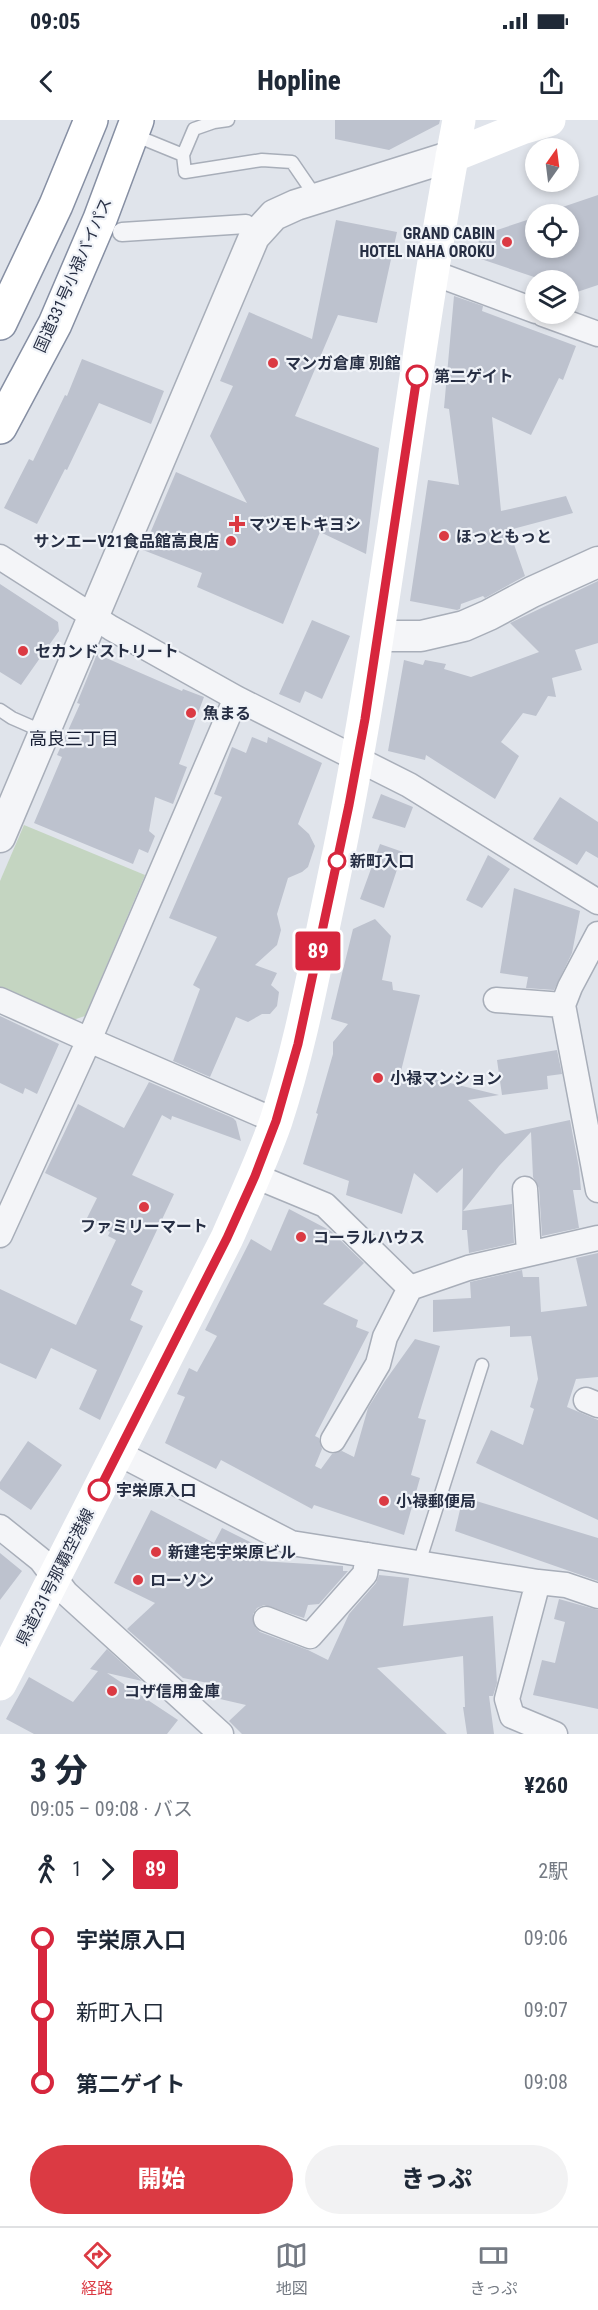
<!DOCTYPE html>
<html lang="ja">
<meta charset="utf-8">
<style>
:root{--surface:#fff;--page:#f2f2f3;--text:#1f2937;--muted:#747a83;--line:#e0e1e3;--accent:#db3a43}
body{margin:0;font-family:"Roboto Condensed","Noto Sans JP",sans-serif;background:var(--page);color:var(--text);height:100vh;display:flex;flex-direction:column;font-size:22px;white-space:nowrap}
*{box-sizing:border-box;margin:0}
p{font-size:20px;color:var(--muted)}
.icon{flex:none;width:33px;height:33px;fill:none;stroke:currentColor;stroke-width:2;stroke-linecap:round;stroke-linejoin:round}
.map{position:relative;height:1614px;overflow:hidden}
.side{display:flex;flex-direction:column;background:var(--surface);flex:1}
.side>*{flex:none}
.badge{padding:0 12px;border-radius:4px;font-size:21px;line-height:39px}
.needle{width:39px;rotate:14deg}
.fabs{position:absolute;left:525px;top:18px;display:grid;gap:12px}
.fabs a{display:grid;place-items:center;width:54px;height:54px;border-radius:50%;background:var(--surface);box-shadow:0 3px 9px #0003;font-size:30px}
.map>.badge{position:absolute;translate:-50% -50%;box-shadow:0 0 0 3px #fff}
.legs{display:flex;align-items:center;gap:9px;height:66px;padding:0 30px;font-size:20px}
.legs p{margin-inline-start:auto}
.head{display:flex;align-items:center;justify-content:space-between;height:102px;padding:0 30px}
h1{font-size:33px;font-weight:800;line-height:45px}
.cta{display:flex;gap:12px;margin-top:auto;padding:12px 30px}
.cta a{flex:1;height:69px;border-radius:36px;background:var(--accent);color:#fff;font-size:24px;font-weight:800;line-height:69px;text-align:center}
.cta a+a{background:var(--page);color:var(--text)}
ul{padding:0 30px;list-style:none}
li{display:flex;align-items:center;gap:21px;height:72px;font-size:22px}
li i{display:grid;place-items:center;width:9px;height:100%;margin:0 8px;background:currentColor}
li i::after{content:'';width:15px;height:15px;margin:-8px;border:4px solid;border-radius:50%;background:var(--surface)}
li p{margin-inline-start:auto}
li:first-child i{background:linear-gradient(#0000 50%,currentColor 0)}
li:last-child i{background:linear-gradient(currentColor 50%,#0000 0)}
.status{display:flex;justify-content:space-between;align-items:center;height:42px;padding:0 30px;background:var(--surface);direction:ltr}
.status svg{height:16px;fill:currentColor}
header{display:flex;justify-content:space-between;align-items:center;height:78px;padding:0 30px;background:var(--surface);font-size:27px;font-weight:800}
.tabs{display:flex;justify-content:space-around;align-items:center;height:84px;border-top:2px solid var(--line);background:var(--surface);font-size:16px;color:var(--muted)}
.tabs a{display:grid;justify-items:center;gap:3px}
.tabs .active{color:var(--accent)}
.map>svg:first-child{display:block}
.green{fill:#c4d5c1}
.building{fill:#bdc2ce}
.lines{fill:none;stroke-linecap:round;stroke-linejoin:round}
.service-casing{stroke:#a8aeb9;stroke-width:15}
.pedestrian-casing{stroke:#a8aeb9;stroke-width:21}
.minor-casing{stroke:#a8aeb9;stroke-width:27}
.tertiary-casing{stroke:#a8aeb9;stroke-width:33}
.trunk-casing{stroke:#868fa3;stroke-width:36}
.service{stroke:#f4f5f8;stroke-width:12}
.pedestrian{stroke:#f4f5f8;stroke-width:18}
.minor{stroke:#f4f5f8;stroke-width:24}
.tertiary{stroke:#f4f5f8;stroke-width:30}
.secondary{stroke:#fff;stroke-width:33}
.trunk{stroke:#fff;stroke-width:33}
.line-1-casing{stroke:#fff;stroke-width:14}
.line-1{stroke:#d7263d;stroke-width:9}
.poi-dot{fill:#db3a43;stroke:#f0f3f8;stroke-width:2}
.stop-1-dot{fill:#fff;stroke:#d7263d;stroke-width:3}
.labels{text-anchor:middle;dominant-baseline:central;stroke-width:4.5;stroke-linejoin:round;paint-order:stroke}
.poi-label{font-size:16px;font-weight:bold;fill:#272f44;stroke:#f0f3f8;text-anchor:start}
.street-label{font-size:16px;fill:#272f44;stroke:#f0f3f8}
.stop-label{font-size:16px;font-weight:bold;fill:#272f44;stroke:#f0f3f8;text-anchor:start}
.neighbourhood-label{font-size:18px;fill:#192035;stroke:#f0f3f8}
</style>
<div class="status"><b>09:05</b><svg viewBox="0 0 49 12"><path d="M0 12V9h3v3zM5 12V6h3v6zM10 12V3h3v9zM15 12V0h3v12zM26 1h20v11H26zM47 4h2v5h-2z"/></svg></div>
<header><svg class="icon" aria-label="back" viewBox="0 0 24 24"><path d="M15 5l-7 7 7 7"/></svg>Hopline<svg class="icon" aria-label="share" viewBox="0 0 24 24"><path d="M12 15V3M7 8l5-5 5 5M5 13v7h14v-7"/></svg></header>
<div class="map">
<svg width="598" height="1614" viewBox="0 0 598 1614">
<rect width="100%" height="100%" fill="#e0e4eb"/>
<!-- green -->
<path class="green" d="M 24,705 L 145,755 L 85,896 L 73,900 L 0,870 L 0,761 Z"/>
<!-- building -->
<path class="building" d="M 335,0 L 440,0 L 439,4 L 389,30 L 335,19 Z
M 598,75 L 598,165 L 568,175 L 568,160 L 543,160 L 478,138 L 479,116 L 536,97 L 536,128 L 568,128 L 568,94 L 542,94 Z
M 336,100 L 397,112 L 377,203 L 338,195 L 295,296 L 379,328 L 366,434 L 320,412 L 283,504 L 197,467 L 202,453 L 143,430 L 176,352 L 247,383 L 210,316 L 233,266 L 220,261 L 249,192 L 312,219 Z
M 454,176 L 483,186 L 482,191 L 576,226 L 563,260 L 559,258 L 531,315 L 492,297 L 501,391 L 566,376 L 573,393 L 509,410 L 525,456 L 485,478 L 483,476 L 461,484 L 460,489 L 457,490 L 410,481 L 428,360 L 459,365 L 449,289 L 444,288 Z
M 82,239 L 164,271 L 151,304 L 99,283 L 67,350 L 65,349 L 37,404 L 4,388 L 29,339 L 33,341 L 65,275 L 67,276 Z
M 598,461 L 598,523 L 575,530 L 582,550 L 552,558 L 556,577 L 548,576 L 536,596 L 523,593 L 501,622 L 519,636 L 495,679 L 426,635 L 425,640 L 388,631 L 404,540 L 423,545 L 425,540 L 446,544 L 444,549 L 471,557 L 539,532 L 510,503 Z
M 0,464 L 58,502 L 59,511 L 21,565 L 0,552 Z
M 312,500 L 350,516 L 322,579 L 305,571 L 300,583 L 279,574 Z
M 97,534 L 182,571 L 183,569 L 204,577 L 179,644 L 187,647 L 173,684 L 155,677 L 149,711 L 155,716 L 148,733 L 139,729 L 133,744 L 34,703 L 62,637 L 57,635 L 80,584 L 77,583 Z
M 252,617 L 267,623 L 268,617 L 322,643 L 298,704 L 309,714 L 315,726 L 308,747 L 302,752 L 288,758 L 277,794 L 281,810 L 277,825 L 255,845 L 277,853 L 271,865 L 279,872 L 277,886 L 270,894 L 262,894 L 248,902 L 236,897 L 210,957 L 173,941 L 200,869 L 193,865 L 217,817 L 169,798 L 222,677 L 214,674 L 232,627 L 246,633 Z
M 381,674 L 413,687 L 405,708 L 372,698 Z
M 560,677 L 598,702 L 598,738 L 586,731 L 577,745 L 533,719 Z
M 380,724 L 403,732 L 384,788 L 360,779 Z
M 488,735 L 510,749 L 482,788 L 466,780 Z
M 514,768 L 580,791 L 572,833 L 554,870 L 526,868 L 528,857 L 500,853 Z
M 375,799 L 391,816 L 382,860 L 392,862 L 393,870 L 420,875 L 401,951 L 499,975 L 468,980 L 505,1014 L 570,1000 L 579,1048 L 581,1070 L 573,1070 L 579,1108 L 542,1116 L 539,1068 L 533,1057 L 531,1012 L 499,1046 L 463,1091 L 512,1084 L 514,1123 L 469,1133 L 467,1110 L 462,1110 L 463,1048 L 437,1073 L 414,1053 L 402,1094 L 346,1075 L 349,1061 L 303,1044 L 318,994 L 316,993 L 333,934 L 333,922 L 348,904 L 331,899 L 353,809 Z
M 0,896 L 59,924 L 37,974 L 25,968 L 23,974 L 0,963 Z
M 557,930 L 562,954 L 547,956 L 548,969 L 502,975 L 497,940 Z
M 149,962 L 233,998 L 236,1001 L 241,1021 L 172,996 L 171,1000 L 162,995 L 132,1055 L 174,1074 L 131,1165 L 143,1171 L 130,1200 L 143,1206 L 100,1300 L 79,1289 L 97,1250 L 51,1228 L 36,1259 L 0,1243 L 0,1169 L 76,1205 L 116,1120 L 108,1116 L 110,1112 L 86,1100 L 97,1078 L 45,1053 L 78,984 L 124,1008 Z
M 289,1089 L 331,1111 L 364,1143 L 323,1184 L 358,1200 L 356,1207 L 369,1212 L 315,1316 L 319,1318 L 322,1329 L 315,1346 L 321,1349 L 332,1334 L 342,1331 L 354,1337 L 368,1288 L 385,1261 L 415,1219 L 440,1226 L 418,1298 L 426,1300 L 411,1355 L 420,1358 L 404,1415 L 314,1385 L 312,1389 L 221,1340 L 216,1349 L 165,1323 L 185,1277 L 177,1274 L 189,1248 L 197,1252 L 217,1216 L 205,1210 L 251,1119 L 271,1131 Z
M 598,1133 L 598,1257 L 576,1259 L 567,1287 L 598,1300 L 598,1400 L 476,1343 L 491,1310 L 523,1325 L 534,1289 L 530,1287 L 538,1259 L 531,1216 L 510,1217 L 510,1206 L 433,1212 L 433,1180 L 471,1178 L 470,1162 L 522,1150 L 523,1157 L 539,1157 L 541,1192 L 587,1186 L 576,1138 Z
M 28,1321 L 62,1345 L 31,1390 L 0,1369 L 0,1362 Z
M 463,1377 L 598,1418 L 598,1461 L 455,1411 Z
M 151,1390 L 214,1423 L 222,1408 L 266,1430 L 260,1441 L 343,1446 L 343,1451 L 348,1451 L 319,1484 L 308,1485 L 304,1498 L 264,1485 L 257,1488 L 253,1494 L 255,1507 L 260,1512 L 308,1530 L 328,1540 L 349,1494 L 376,1463 L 379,1455 L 409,1458 L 403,1506 L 493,1496 L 497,1563 L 493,1576 L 489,1576 L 494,1614 L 467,1614 L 463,1587 L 465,1587 L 463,1536 L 377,1548 L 447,1614 L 242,1614 L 229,1601 L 246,1585 L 220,1579 L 223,1566 L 183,1558 L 127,1509 L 155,1483 L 114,1463 Z
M 0,1433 L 22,1451 L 0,1480 Z
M 559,1479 L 598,1490 L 598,1589 L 533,1575 L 542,1540 L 555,1543 L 565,1502 L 554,1499 Z
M 107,1529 L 142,1561 L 107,1553 L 178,1600 L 167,1614 L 34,1614 L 6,1599 L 29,1557 L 73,1582 L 98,1551 L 90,1549 Z"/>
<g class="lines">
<!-- service casing -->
<g class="service-casing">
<path id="service" d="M 228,0 L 214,2 L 194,9 L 183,35 L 185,52 L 262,40 L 292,42 L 316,77
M 134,15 L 183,35
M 0,590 L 12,598 L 44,612
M 419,1443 L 482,1245"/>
</g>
<!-- pedestrian casing -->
<g class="pedestrian-casing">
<path id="pedestrian" d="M 122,112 L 246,104"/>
</g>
<!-- minor casing -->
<g class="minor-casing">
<path id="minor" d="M 431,152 L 536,191
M 543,194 L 598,214
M 0,437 L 111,508 L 236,578 L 409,665 L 598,782
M 598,814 L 570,867 L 563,885 L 598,1070
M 0,880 L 89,920 L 276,1001
M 496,880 L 563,885
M 255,1056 L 325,1085 L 410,1168
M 525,1069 L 529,1133
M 0,1115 L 89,920 L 236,578
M 586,1280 L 598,1285
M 333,1320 L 378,1244 L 385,1217 L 410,1168 L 468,1148 L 598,1118
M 118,1333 L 291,1423 L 538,1462 L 507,1579 L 512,1596 L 555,1614
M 0,1407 L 41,1440 L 66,1473 L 221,1614
M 538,1462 L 566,1465 L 598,1476
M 266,1499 L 310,1516 L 365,1454 L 368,1435"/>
</g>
<!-- tertiary casing -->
<g class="tertiary-casing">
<path id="tertiary" d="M 379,516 L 421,516 L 464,506 L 489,495 L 532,472 L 598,442
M 0,717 L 254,117 L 274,95 L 296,85 L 452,36"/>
</g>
<!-- trunk casing -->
<g class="trunk-casing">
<path id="trunk" d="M 0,203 L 56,85 L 91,0
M 0,307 L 55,204 L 100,99 L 137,0"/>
</g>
<!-- service -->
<use href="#service" class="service"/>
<!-- pedestrian -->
<use href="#pedestrian" class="pedestrian"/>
<!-- minor -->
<use href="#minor" class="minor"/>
<!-- tertiary -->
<use href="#tertiary" class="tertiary"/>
<!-- secondary -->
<path class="secondary" d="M 452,36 L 522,8 L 549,0
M 0,1564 L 227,1118 C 244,1079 262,1041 276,1001 C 301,925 315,845 332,766 C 386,513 410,254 459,0"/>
<!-- trunk -->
<use href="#trunk" class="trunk"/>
</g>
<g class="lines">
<!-- line-1 casing -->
<g class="line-1-casing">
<path id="line-1" d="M 99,1370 L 227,1118 L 255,1056 L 276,1001 L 298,924 L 349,685 L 365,599 L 417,256"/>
</g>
<!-- line-1 -->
<use href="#line-1" class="line-1"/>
</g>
<!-- markers -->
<g class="poi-dot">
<circle cx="507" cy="122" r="6"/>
<circle cx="273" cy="243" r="6"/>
<path d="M234 395h6v6h6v6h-6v6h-6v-6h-6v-6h6z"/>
<circle cx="444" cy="416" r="6"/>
<circle cx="231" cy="421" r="6"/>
<circle cx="23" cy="531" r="6"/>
<circle cx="191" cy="593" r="6"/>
<circle cx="378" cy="958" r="6"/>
<circle cx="144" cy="1087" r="6"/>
<circle cx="301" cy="1117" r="6"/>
<circle cx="384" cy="1381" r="6"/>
<circle cx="156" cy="1432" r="6"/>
<circle cx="138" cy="1460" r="6"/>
<circle cx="112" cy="1571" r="6"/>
</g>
<g class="stop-1-dot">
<circle cx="417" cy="256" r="10"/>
<circle cx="337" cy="741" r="8"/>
<circle cx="99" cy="1370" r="10"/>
</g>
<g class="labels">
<!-- poi labels -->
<g class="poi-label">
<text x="495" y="113" text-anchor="end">GRAND CABIN<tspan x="495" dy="18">HOTEL NAHA OROKU</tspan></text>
<text x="285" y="243">マンガ倉庫 別館</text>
<text x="249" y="404">マツモトキヨシ</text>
<text x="456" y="416">ほっともっと</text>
<text x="219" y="421" text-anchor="end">サンエーV21食品館高良店</text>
<text x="35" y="531">セカンドストリート</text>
<text x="203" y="593">魚まる</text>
<text x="390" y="958">小禄マンション</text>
<text x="144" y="1106" text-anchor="middle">ファミリーマート</text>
<text x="313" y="1117">コーラルハウス</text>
<text x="396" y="1381">小禄郵便局</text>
<text x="168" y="1432">新建宅宇栄原ビル</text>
<text x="150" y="1460">ローソン</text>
<text x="124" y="1571">コザ信用金庫</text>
</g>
<!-- street labels -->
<g class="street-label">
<text transform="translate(73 155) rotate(-66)">国道331号小禄バイパス</text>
<text transform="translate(55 1457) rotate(-63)">県道231号那覇空港線</text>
</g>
<!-- stop labels -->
<g class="stop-label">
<text x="434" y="256">第二ゲイト</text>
<text x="350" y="741">新町入口</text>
<text x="116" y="1370">宇栄原入口</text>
</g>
<!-- neighbourhood labels -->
<g class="neighbourhood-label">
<text x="74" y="618">高良三丁目</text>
</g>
</g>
</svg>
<div class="fabs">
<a><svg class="needle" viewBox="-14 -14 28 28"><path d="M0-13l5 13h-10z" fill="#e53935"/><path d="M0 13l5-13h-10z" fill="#747a83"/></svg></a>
<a><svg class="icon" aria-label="locate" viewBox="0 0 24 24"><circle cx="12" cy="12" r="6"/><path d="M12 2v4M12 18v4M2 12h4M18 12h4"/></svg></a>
<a><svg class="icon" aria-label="layers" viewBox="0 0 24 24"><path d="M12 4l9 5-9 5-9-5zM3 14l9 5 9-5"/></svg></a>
</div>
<b class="badge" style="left:318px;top:831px;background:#d7263d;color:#fff">89</b>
</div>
<section class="side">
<div class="head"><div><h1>3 分</h1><p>09:05 – 09:08 · バス</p></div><b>¥260</b></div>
<div class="legs"><svg class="icon" aria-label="walk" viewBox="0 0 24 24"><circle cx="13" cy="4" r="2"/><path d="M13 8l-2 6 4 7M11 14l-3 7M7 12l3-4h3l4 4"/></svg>1<svg class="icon" aria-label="forward" viewBox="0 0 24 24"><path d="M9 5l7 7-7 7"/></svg><b class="badge" style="background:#d7263d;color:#fff">89</b><p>2駅</p></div>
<ul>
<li><i style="color:#d7263d"></i><b>宇栄原入口</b><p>09:06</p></li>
<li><i style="color:#d7263d"></i><span>新町入口</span><p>09:07</p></li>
<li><i style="color:#d7263d"></i><b>第二ゲイト</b><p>09:08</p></li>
</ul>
<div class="cta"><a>開始</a><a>きっぷ</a></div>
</section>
<nav class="tabs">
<a class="active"><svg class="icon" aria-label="directions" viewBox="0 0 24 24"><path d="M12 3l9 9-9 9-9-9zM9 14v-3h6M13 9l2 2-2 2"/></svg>経路</a>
<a><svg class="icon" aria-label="map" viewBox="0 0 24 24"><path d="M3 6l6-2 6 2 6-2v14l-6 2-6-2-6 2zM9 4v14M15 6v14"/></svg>地図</a>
<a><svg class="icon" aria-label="tickets" viewBox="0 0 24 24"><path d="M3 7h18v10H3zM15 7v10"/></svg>きっぷ</a>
</nav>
